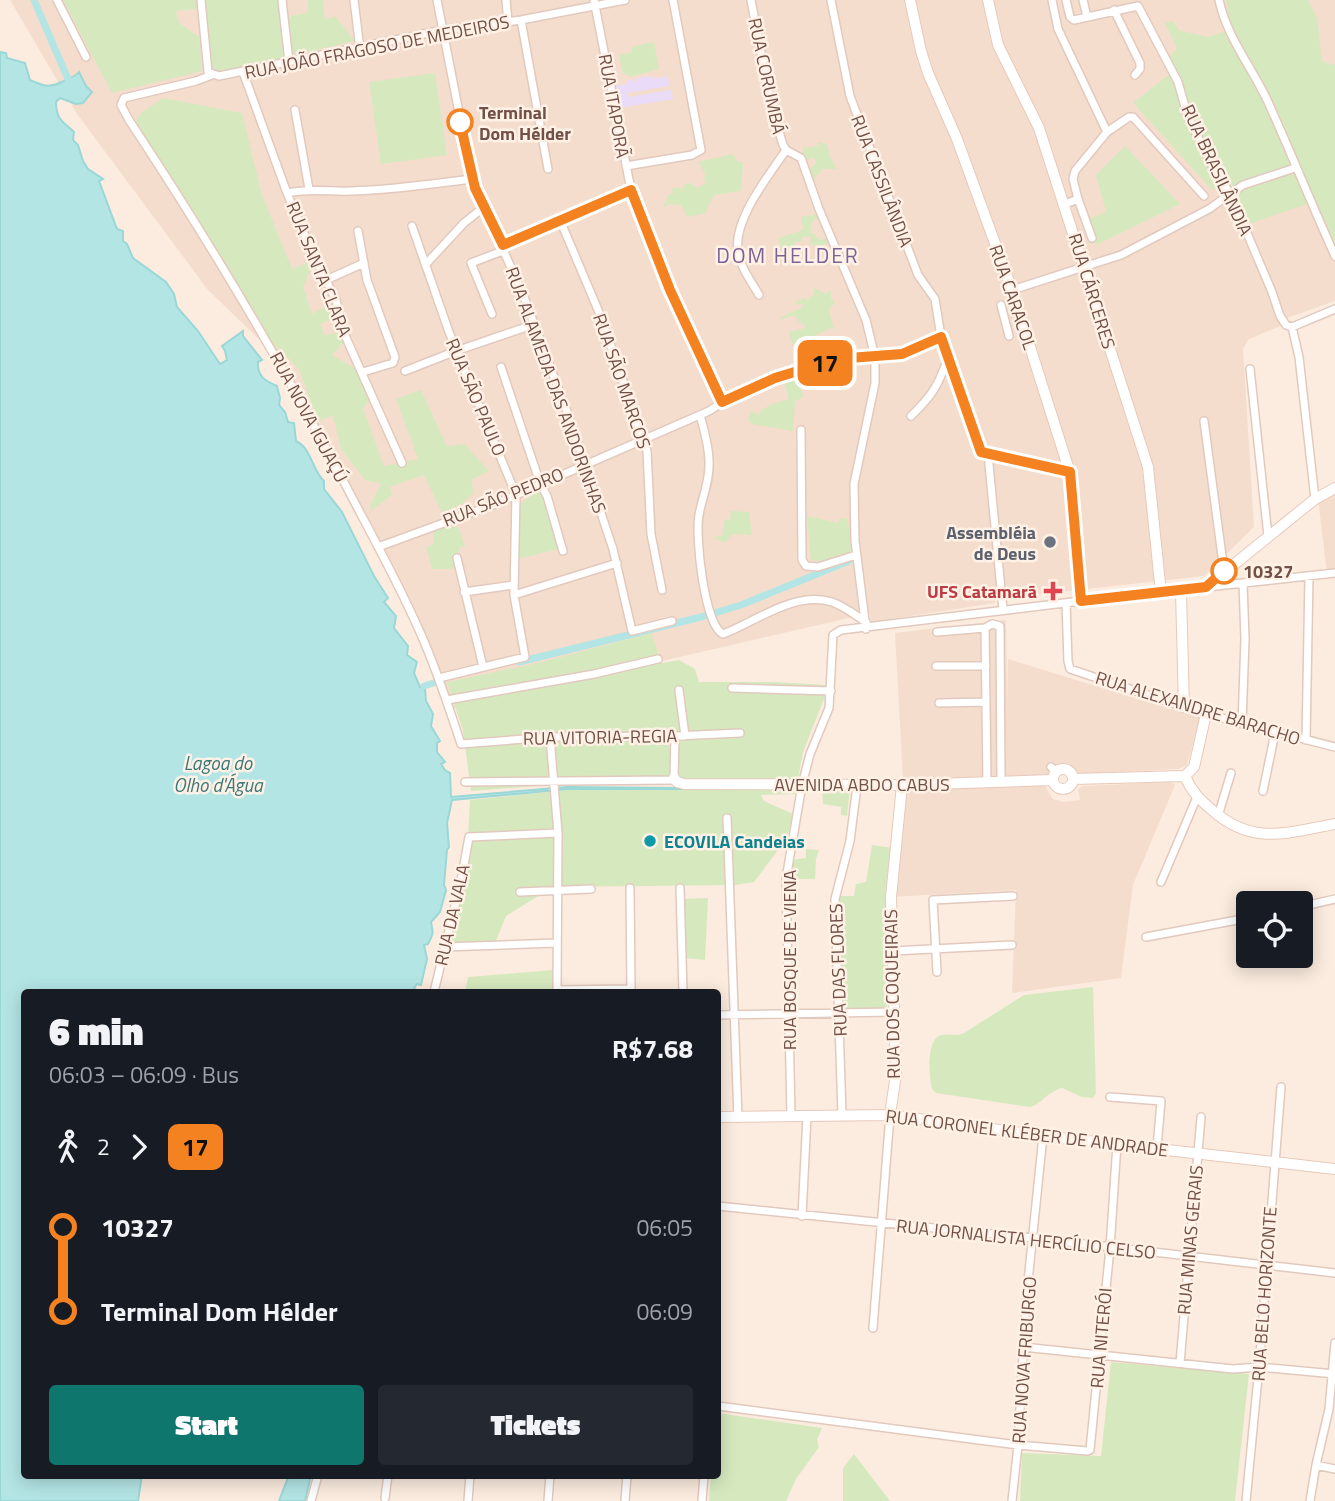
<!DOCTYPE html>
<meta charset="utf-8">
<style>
:root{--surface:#171b24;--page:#242831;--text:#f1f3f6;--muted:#9ea1a6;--accent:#0f766e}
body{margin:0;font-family:"Titillium Web",sans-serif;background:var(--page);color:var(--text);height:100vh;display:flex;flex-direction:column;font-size:26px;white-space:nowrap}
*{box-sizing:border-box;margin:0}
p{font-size:23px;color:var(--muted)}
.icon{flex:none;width:38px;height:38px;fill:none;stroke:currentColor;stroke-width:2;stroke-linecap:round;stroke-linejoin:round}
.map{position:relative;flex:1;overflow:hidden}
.side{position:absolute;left:21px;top:989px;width:700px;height:490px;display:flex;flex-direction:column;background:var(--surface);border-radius:7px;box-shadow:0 4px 18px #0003}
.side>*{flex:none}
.badge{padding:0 14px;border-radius:10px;font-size:24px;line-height:46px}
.fabs{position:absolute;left:1236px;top:891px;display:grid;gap:14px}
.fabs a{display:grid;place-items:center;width:77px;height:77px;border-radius:7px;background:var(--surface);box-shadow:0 4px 18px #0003;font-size:35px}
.map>.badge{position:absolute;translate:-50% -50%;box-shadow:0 0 0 4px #fff}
.legs{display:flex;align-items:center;gap:10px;height:77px;padding:0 28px;font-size:23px}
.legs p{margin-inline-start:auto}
.summary{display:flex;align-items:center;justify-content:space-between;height:119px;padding:0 28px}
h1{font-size:38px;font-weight:800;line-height:52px}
.cta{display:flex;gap:14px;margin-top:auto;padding:14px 28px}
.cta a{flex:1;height:80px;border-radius:7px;background:var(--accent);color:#fff;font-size:28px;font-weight:800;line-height:80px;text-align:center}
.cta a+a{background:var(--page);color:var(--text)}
ul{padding:0 28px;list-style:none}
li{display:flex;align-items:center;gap:24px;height:84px;font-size:26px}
li i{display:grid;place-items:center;width:10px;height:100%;margin:0 9px;background:currentColor}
li i::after{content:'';width:18px;height:18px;margin:-9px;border:5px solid;border-radius:50%;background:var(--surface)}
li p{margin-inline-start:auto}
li:first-child i{background:linear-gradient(#0000 50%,currentColor 0)}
li:last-child i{background:linear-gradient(currentColor 50%,#0000 0)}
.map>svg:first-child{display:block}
.residential{fill:#f4ddcd}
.education{fill:#eadcf8}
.green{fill:#d6e9be}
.water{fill:#b4e5e5;stroke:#9ad7d7;stroke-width:2}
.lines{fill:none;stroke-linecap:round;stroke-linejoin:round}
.canal{stroke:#b4e5e5;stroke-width:7}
.street-casing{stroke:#e2c9be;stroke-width:10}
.secondary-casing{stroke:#e7c9bb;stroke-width:12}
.street{stroke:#fff;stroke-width:7}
.secondary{stroke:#fff;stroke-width:10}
.line-1-casing{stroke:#fff;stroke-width:16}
.line-1{stroke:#f58220;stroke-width:10}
.stop-1-dot{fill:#fff;stroke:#f58220;stroke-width:3.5}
.worship-dot{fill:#6b7280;stroke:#fff1e5;stroke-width:2.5}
.health-dot{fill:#e0444e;stroke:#fff1e5;stroke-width:2.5}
.culture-dot{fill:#0f9aa8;stroke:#fff1e5;stroke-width:2.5}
.labels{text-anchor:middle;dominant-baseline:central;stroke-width:5;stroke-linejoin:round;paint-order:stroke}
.street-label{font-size:18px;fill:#725047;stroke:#fff1e5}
.stop-label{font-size:18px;font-weight:bold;fill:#725047;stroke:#fff1e5;text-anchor:start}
.worship-label{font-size:18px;font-weight:bold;fill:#5b616d;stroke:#fff1e5;text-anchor:end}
.health-label{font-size:18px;font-weight:bold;fill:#be3a42;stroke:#fff1e5;text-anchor:end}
.culture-label{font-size:18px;font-weight:bold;fill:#0d838f;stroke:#fff1e5;text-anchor:start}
.water-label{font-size:19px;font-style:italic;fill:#3b7879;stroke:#fff1e5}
.quarter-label{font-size:21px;letter-spacing:2px;fill:#7d6296;stroke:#fff1e5}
</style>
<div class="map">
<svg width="1335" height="1501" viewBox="0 0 1335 1501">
<rect width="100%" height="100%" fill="#fcecdf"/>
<!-- residential -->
<path class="residential" d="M 10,0 L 1335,0 L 1335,301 L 1287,318 L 1283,325 L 1249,339 L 1243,349 L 1254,527 L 1204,576 L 996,599 L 995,603 L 871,622 L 870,614 L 862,615 L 450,710 L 428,650 L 372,541 L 267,347 L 208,290 L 77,114 Z
M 1335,491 L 1335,573 L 1327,574 L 1318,499 Z
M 1006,620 L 1007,702 L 1008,659 L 1200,718 L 1187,765 L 1178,769 L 1079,774 L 1070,766 L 1061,765 L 1053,768 L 1047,776 L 903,781 L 895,633 Z
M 1171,782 L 1175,785 L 1133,885 L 1121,978 L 1012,993 L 1016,890 L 892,897 L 905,789 L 1045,786 L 1053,799 L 1063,802 L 1080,800 L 1078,790 L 1082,786 Z"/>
<!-- education -->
<path class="education" d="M 652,76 L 653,79 L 668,76 L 669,86 L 627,93 L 628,97 L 671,90 L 673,99 L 619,108 L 615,86 L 628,84 L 628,80 L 634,79 L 635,83 L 638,82 L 638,78 Z"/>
<!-- green -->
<path class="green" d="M 63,0 L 196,0 L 197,9 L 176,11 L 179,23 L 199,37 L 202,71 L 112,93 Z
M 202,0 L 277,0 L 285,60 L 217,72 L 208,62 Z
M 308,0 L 323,0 L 325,20 L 335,16 L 355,41 L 293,55 L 289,17 L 308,12 Z
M 1226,0 L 1308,0 L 1317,18 L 1322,61 L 1335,65 L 1335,243 L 1316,201 L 1243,226 L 1231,187 L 1211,189 L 1133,103 L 1172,72 L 1168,60 L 1177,48 L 1165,23 L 1173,21 L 1179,30 L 1207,37 L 1228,31 L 1233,34 Z
M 654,42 L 659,69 L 629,77 L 628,74 L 623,75 L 619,55 L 632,52 L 631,47 Z
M 435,73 L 447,155 L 381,164 L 369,82 Z
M 163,98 L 242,113 L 262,195 L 292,269 L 315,260 L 303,287 L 312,314 L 332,303 L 339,316 L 320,324 L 325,335 L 340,332 L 344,342 L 332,355 L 358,370 L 371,399 L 363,408 L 384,466 L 418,459 L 396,399 L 421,390 L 447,446 L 464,444 L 489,471 L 472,479 L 473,493 L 463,503 L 442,513 L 424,475 L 390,487 L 392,495 L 371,511 L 370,505 L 381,484 L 365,480 L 341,449 L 333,416 L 318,421 L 299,369 L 271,341 L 197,218 L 135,122 L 141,113 Z
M 819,142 L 827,144 L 830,157 L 837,169 L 823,169 L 815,177 L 813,189 L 807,171 L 816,163 L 814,157 L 804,161 L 800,153 L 803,152 L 803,148 L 817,146 Z
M 1125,146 L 1180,204 L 1096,245 L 1089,219 L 1106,212 L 1096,175 Z
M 733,154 L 738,162 L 743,162 L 741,191 L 714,195 L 705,213 L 687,217 L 681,205 L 668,204 L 662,209 L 669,194 L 673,193 L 672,188 L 683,188 L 684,185 L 690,183 L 698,188 L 706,182 L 704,179 L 705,173 L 698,162 Z
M 817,214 L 818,217 L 811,223 L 811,234 L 814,234 L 820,240 L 829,237 L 831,242 L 823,245 L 825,251 L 820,251 L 818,244 L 810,245 L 811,236 L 803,237 L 800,242 L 794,242 L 797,252 L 786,252 L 781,249 L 778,238 L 803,230 L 801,217 Z
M 814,288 L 826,294 L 831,290 L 831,300 L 835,302 L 829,310 L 834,330 L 831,328 L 793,346 L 789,332 L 805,328 L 805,325 L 799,322 L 795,315 L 782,319 L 779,318 L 803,307 L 803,304 L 798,305 L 795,302 L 805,298 L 807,301 L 814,294 Z
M 799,373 L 803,397 L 795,401 L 793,431 L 751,424 L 748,419 L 750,413 L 755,412 L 758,416 C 763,405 777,403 789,399 L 783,378 Z
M 541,489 L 562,548 L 514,560 L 518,505 Z
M 731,511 L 749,512 L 752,535 L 732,534 L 725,543 L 713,537 L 722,536 L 725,519 L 730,520 Z
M 807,516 L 838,523 L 840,518 L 847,519 L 853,548 L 847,556 L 819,561 L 811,560 Z
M 442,524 L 459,528 L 465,547 L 460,547 L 454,569 L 432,569 L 426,547 L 433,544 L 434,533 Z
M 651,633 L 662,663 L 679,660 L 695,669 L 699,682 L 775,682 L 826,685 L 824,699 L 803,752 L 798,779 L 552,785 L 471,791 L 463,731 L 447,682 L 538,663 Z
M 850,787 L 847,816 L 841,815 L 841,807 L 823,804 L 822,788 Z
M 796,789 L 797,794 L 761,795 L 764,801 L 793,814 L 787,838 L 754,882 L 735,885 L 553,887 L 506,916 L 496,941 L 451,942 L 466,876 L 470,800 L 568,790 Z
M 872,845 L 893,848 L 886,931 L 887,1008 L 843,1009 L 838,896 L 854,896 L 856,884 L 866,882 Z
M 806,849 L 819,850 L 816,859 L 815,879 L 793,879 L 792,886 L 787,887 L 790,860 L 806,858 Z
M 708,898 L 705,960 L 683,958 L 682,899 Z
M 552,970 L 554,992 L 465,992 L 468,977 Z
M 1093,987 L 1096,1093 L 1093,1098 L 1082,1097 L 1062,1088 C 1045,1093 1042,1104 1030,1107 L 936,1093 L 932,1089 C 929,1077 926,1039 941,1035 C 949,1033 956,1037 964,1033 L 1024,995 Z
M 1111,1362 L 1249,1374 L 1235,1501 L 1020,1501 L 1022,1453 L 1101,1456 Z
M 718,1413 L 822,1428 L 817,1440 L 819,1447 L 796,1479 L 786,1501 L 709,1501 L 711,1475 L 718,1475 Z
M 854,1454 L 890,1501 L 843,1501 L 843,1468 Z"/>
<!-- water -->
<path class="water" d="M 0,52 L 6,53 L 7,58 L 25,63 L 30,80 C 45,87 50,88 64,81 C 70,78 75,77 79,72 L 86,86 L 92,92 L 83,103 L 76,104 L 60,98 L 56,102 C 56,119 62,121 74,132 L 73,140 L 78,145 L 83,161 L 88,169 L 103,179 L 99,181 L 117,229 L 123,231 L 123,241 L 127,244 L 133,258 L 166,282 L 174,294 L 177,307 L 198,331 L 220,364 L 227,360 L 225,351 L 222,346 L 243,331 L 243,336 L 262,360 L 258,362 C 257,376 265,381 277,386 L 280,398 L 279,405 L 285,412 L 288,422 L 294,423 L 296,441 C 312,449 312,470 324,481 L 324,489 L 342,512 L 374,576 L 388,598 L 384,602 L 396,616 L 394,628 L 408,646 L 407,655 L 417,662 L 414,673 L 420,687 L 425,689 L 426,701 L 433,714 L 431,726 L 440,741 L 437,743 L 437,752 L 445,762 L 441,764 L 445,770 L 450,773 L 451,797 L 567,787 L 794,789 L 568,789 L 452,800 L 447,823 L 449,847 L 447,850 L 444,885 L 446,890 L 440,912 L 431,922 C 433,933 434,933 428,944 L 424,945 L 427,959 L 421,985 L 417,984 L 414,988 L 418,992 L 24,992 L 24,1475 L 142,1475 L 138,1501 L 0,1501 Z
M 289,1475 L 311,1475 L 305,1501 L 279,1501 Z"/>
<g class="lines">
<!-- canal -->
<path class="canal" d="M 34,0 L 71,86
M 519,662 L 701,617 L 741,605 L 849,561
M 424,686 L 443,680"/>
<!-- street casing -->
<g class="street-casing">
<path id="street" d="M 57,0 L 86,57
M 201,0 L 208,72 L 219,76 L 443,30 L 521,20 L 625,0
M 282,0 L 289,62
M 354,0 L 360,49
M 437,0 L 472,179 L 524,297 L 569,417 L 613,549 L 632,631 L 672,621
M 506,0 L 508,22
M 594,0 L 631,190 L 670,291 L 722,402
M 751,0 L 771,105 L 783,145 L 786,150 L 801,158 L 819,209 L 866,320 L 875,357 L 875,383 L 854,484 L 855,541 L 866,629
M 831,0 L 850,96 L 918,275 L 935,299 L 941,337 L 948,352 L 979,450 L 984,453 L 1070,473
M 1052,0 L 1058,29 L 1107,132
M 1066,0 L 1070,17 L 1074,20 L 1138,6 L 1178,82 L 1188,117 L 1216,174 L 1230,193 L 1272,292 L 1280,316 L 1286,325 L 1292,327 L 1299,357 L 1315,499
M 1083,0 L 1087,17
M 1219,0 C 1227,38 1252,67 1268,102 C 1291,153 1312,205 1335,256
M 1114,10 L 1140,63 L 1140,69 L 1135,75
M 521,20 L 548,169
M 243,72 L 287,193 L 314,257 L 336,300 L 343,331 L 402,463
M 212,75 L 196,81 L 124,98 L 121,105 L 129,120 C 207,238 279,358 345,484 C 370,532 397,580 419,630 C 436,667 448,705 461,744 L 550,737 L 675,736 L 740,733
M 295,110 L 309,189
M 626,166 L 692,155 L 701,150 L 673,0
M 287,193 C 312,188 329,192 352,191 C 392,190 432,184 472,179
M 1078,199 L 1092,238
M 1065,204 L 1078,199 L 1073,179 L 1075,171 L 1107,132 L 1129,117 L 1133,117 L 1204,196
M 560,220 L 601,317 L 647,451 L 651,534 L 662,590
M 412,226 L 449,332 L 516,495 L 514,595 L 525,657 L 439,678
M 358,231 L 367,280 L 395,357 L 393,363 L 363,372
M 503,245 L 631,190
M 426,264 L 464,223 L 484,207
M 326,280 L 364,263
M 1012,290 L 1121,255 L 1209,209 L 1243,185 L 1295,168
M 759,295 C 751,281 740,267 738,251 C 733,220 769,175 786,150
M 1001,305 L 1009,336
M 492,314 L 471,263 L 505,250
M 1292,327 L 1335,309
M 501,367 L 540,483 L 547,496 L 563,551
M 1250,369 L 1268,536
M 405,371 L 456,351 L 535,324
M 700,415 C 704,430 709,446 709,462 C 710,482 702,497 699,515 C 695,535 704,625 723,634 C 755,622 796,590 832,602 C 844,606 855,615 866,622
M 911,416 C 934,394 938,385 949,356
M 1204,421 L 1224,571
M 801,430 L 802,560 L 806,566 L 818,567 L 856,555
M 988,454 L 1003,610
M 378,547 L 493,505 L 709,411 L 731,397 L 775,378 L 849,358 L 903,354 L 941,337
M 457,558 L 483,667
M 1207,587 L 1335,573
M 464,592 L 514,585
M 514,595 L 617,563
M 1066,603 L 1068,661 L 1070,669 L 1184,707
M 985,628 L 987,783
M 937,632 L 985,628 L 992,624 L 1000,626 L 1001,782
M 936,666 L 986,666
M 732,688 L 831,691
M 679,690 L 685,736
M 447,700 L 594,674 L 658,659
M 939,703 L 986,702
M 1206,714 L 1335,747
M 1242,724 L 1245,639 L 1243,583
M 550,737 L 558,833 L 557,992
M 1306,740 L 1309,576
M 1051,767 L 1056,771
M 674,778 L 675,736
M 465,782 L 675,780
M 1263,791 L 1275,733
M 1218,816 L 1231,773
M 727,818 L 738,1118
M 1161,882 L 1197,797
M 630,888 L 631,992
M 680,888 L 683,992
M 520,892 L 591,889
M 1300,907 L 1335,899
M 1146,937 L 1248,918
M 444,947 L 557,943
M 892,951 L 1012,945
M 937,972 L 933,900 L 1013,896
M 557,990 L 631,989
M 434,992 L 461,881 L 469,837 L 558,833
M 718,1015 L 894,1012
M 1110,1097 L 1161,1101 L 1157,1148
M 842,1115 L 835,899 L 850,841 L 857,786
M 791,1116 L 786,879 L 802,785 L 810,754 L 829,708 L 833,635 L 841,630 L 1081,601
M 718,1206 L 1033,1238 L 1335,1273
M 802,1216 L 807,1116
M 873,1328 L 890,1115
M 1023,1347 L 1233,1369 L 1259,1367 L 1335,1374
M 1180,1363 L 1201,1117
M 718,1406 L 1018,1445 L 1087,1451 L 1090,1450 L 1110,1248 L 1117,1144
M 1316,1465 L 1335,1469
M 385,1498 L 388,1475
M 311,1501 L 318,1475
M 468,1501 L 470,1475
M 548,1501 L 550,1475
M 625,1501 L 627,1475
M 702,1501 L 704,1475
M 1012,1501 L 1018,1445 L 1026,1301 L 1043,1136
M 1246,1501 L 1259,1367 L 1281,1087
M 1310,1501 L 1316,1465 L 1329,1409 L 1335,1343"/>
</g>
<!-- secondary casing -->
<g class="secondary-casing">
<path id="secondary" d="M 910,0 L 921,51 L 928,73 L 957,139 L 1012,290 L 1070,473 L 1081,601 L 1206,587 L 1315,499 L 1335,488
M 988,0 L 998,45 L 1039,128 L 1148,467 L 1161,593
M 1181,591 L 1184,707 L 1206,714 L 1194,767 L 1185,776
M1053 779a10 10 0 1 1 20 0a10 10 0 1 1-20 0Z
M 1185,776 C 1191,791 1200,800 1212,810 C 1253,846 1286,833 1335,824
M 674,778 L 677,782 L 684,784 L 902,785 L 1052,780
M 1073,779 L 1185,776
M 890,1115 L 896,1074 L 891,897 L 902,785
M 718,1117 L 890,1115 L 1043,1136 L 1335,1169"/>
</g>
<!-- street -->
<use href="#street" class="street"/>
<!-- secondary -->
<use href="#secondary" class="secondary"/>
</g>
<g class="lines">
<!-- line-1 casing -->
<g class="line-1-casing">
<path id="line-1" d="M 460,122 L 475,188 L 503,245 L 631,190 L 670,290 L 722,402 L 775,378 L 824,363 L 849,358 L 902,354 L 941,337 L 981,452 L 1070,472 L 1081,601 L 1206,587 L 1224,571"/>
</g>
<!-- line-1 -->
<use href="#line-1" class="line-1"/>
</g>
<!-- markers -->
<g class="stop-1-dot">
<circle cx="460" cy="122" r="12"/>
<circle cx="1224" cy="571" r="12"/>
</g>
<circle class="worship-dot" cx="1050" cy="542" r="7"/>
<path class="health-dot" d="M1049.5 580.5h7v7h7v7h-7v7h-7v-7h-7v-7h7z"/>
<circle class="culture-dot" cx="650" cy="841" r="7"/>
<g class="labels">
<!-- street labels -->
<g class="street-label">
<text transform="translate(377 47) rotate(-11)">RUA JOÃO FRAGOSO DE MEDEIROS</text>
<text transform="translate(767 76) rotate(78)">RUA CORUMBÁ</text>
<text transform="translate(614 106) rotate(80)">RUA ITAPORÃ</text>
<text transform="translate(1217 170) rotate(65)">RUA BRASILÂNDIA</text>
<text transform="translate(882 181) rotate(69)">RUA CASSILÂNDIA</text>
<text transform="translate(319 269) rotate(68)">RUA SANTA CLARA</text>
<text transform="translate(1092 291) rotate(73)">RUA CÁRCERES</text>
<text transform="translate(1013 297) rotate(71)">RUA CARACOL</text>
<text transform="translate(622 381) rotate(71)">RUA SÃO MARCOS</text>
<text transform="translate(556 390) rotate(70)">RUA ALAMEDA DAS ANDORINHAS</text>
<text transform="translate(476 397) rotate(67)">RUA SÃO PAULO</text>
<text transform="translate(309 417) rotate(62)">RUA NOVA IGUAÇÚ</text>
<text transform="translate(503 497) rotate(-22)">RUA SÃO PEDRO</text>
<text transform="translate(1198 708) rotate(17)">RUA ALEXANDRE BARACHO</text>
<text transform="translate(600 737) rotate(-1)">RUA VITORIA-REGIA</text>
<text x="862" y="784">AVENIDA ABDO CABUS</text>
<text transform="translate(452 915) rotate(-77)">RUA DA VALA</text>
<text transform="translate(789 960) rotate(-90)">RUA BOSQUE DE VIENA</text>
<text transform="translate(838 970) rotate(-92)">RUA DAS FLORES</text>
<text transform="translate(892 994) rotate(-91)">RUA DOS COQUEIRAIS</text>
<text transform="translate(1027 1133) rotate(7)">RUA CORONEL KLÉBER DE ANDRADE</text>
<text transform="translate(1026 1239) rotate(6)">RUA JORNALISTA HERCÍLIO CELSO</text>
<text transform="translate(1190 1240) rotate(-85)">RUA MINAS GERAIS</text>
<text transform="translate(1264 1294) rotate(-86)">RUA BELO HORIZONTE</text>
<text transform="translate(1101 1338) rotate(-85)">RUA NITERÓI</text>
<text transform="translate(1024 1360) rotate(-86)">RUA NOVA FRIBURGO</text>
</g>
<!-- stop labels -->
<g class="stop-label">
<text x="479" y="112">Terminal<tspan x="479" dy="21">Dom Hélder</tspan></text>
<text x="1243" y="571">10327</text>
</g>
<!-- worship labels -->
<g class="worship-label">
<text x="1036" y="532">Assembléia<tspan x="1036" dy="21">de Deus</tspan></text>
</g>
<!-- health labels -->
<g class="health-label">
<text x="1037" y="591">UFS Catamarã</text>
</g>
<!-- culture labels -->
<g class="culture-label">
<text x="664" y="841">ECOVILA Candeias</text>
</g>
<!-- water labels -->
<g class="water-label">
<text x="218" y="762">Lagoa do<tspan x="218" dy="22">Olho d'Água</tspan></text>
</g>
<!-- quarter labels -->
<g class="quarter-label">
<text x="788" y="255">DOM HELDER</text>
</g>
</g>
</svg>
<div class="fabs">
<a><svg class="icon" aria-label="locate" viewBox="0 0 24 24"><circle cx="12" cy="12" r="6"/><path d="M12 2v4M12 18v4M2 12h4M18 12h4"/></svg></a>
</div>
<b class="badge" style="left:825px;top:363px;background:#f58220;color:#111">17</b>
<section class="side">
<div class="summary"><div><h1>6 min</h1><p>06:03 – 06:09 · Bus</p></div><b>R$7.68</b></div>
<div class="legs"><svg class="icon" aria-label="walk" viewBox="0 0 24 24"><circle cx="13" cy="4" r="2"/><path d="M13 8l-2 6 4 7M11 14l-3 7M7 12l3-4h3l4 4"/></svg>2<svg class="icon" aria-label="forward" viewBox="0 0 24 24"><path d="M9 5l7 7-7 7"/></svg><b class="badge" style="background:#f58220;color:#111">17</b></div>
<ul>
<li><i style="color:#f58220"></i><b>10327</b><p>06:05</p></li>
<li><i style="color:#f58220"></i><b>Terminal Dom Hélder</b><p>06:09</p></li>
</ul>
<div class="cta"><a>Start</a><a>Tickets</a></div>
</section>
</div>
